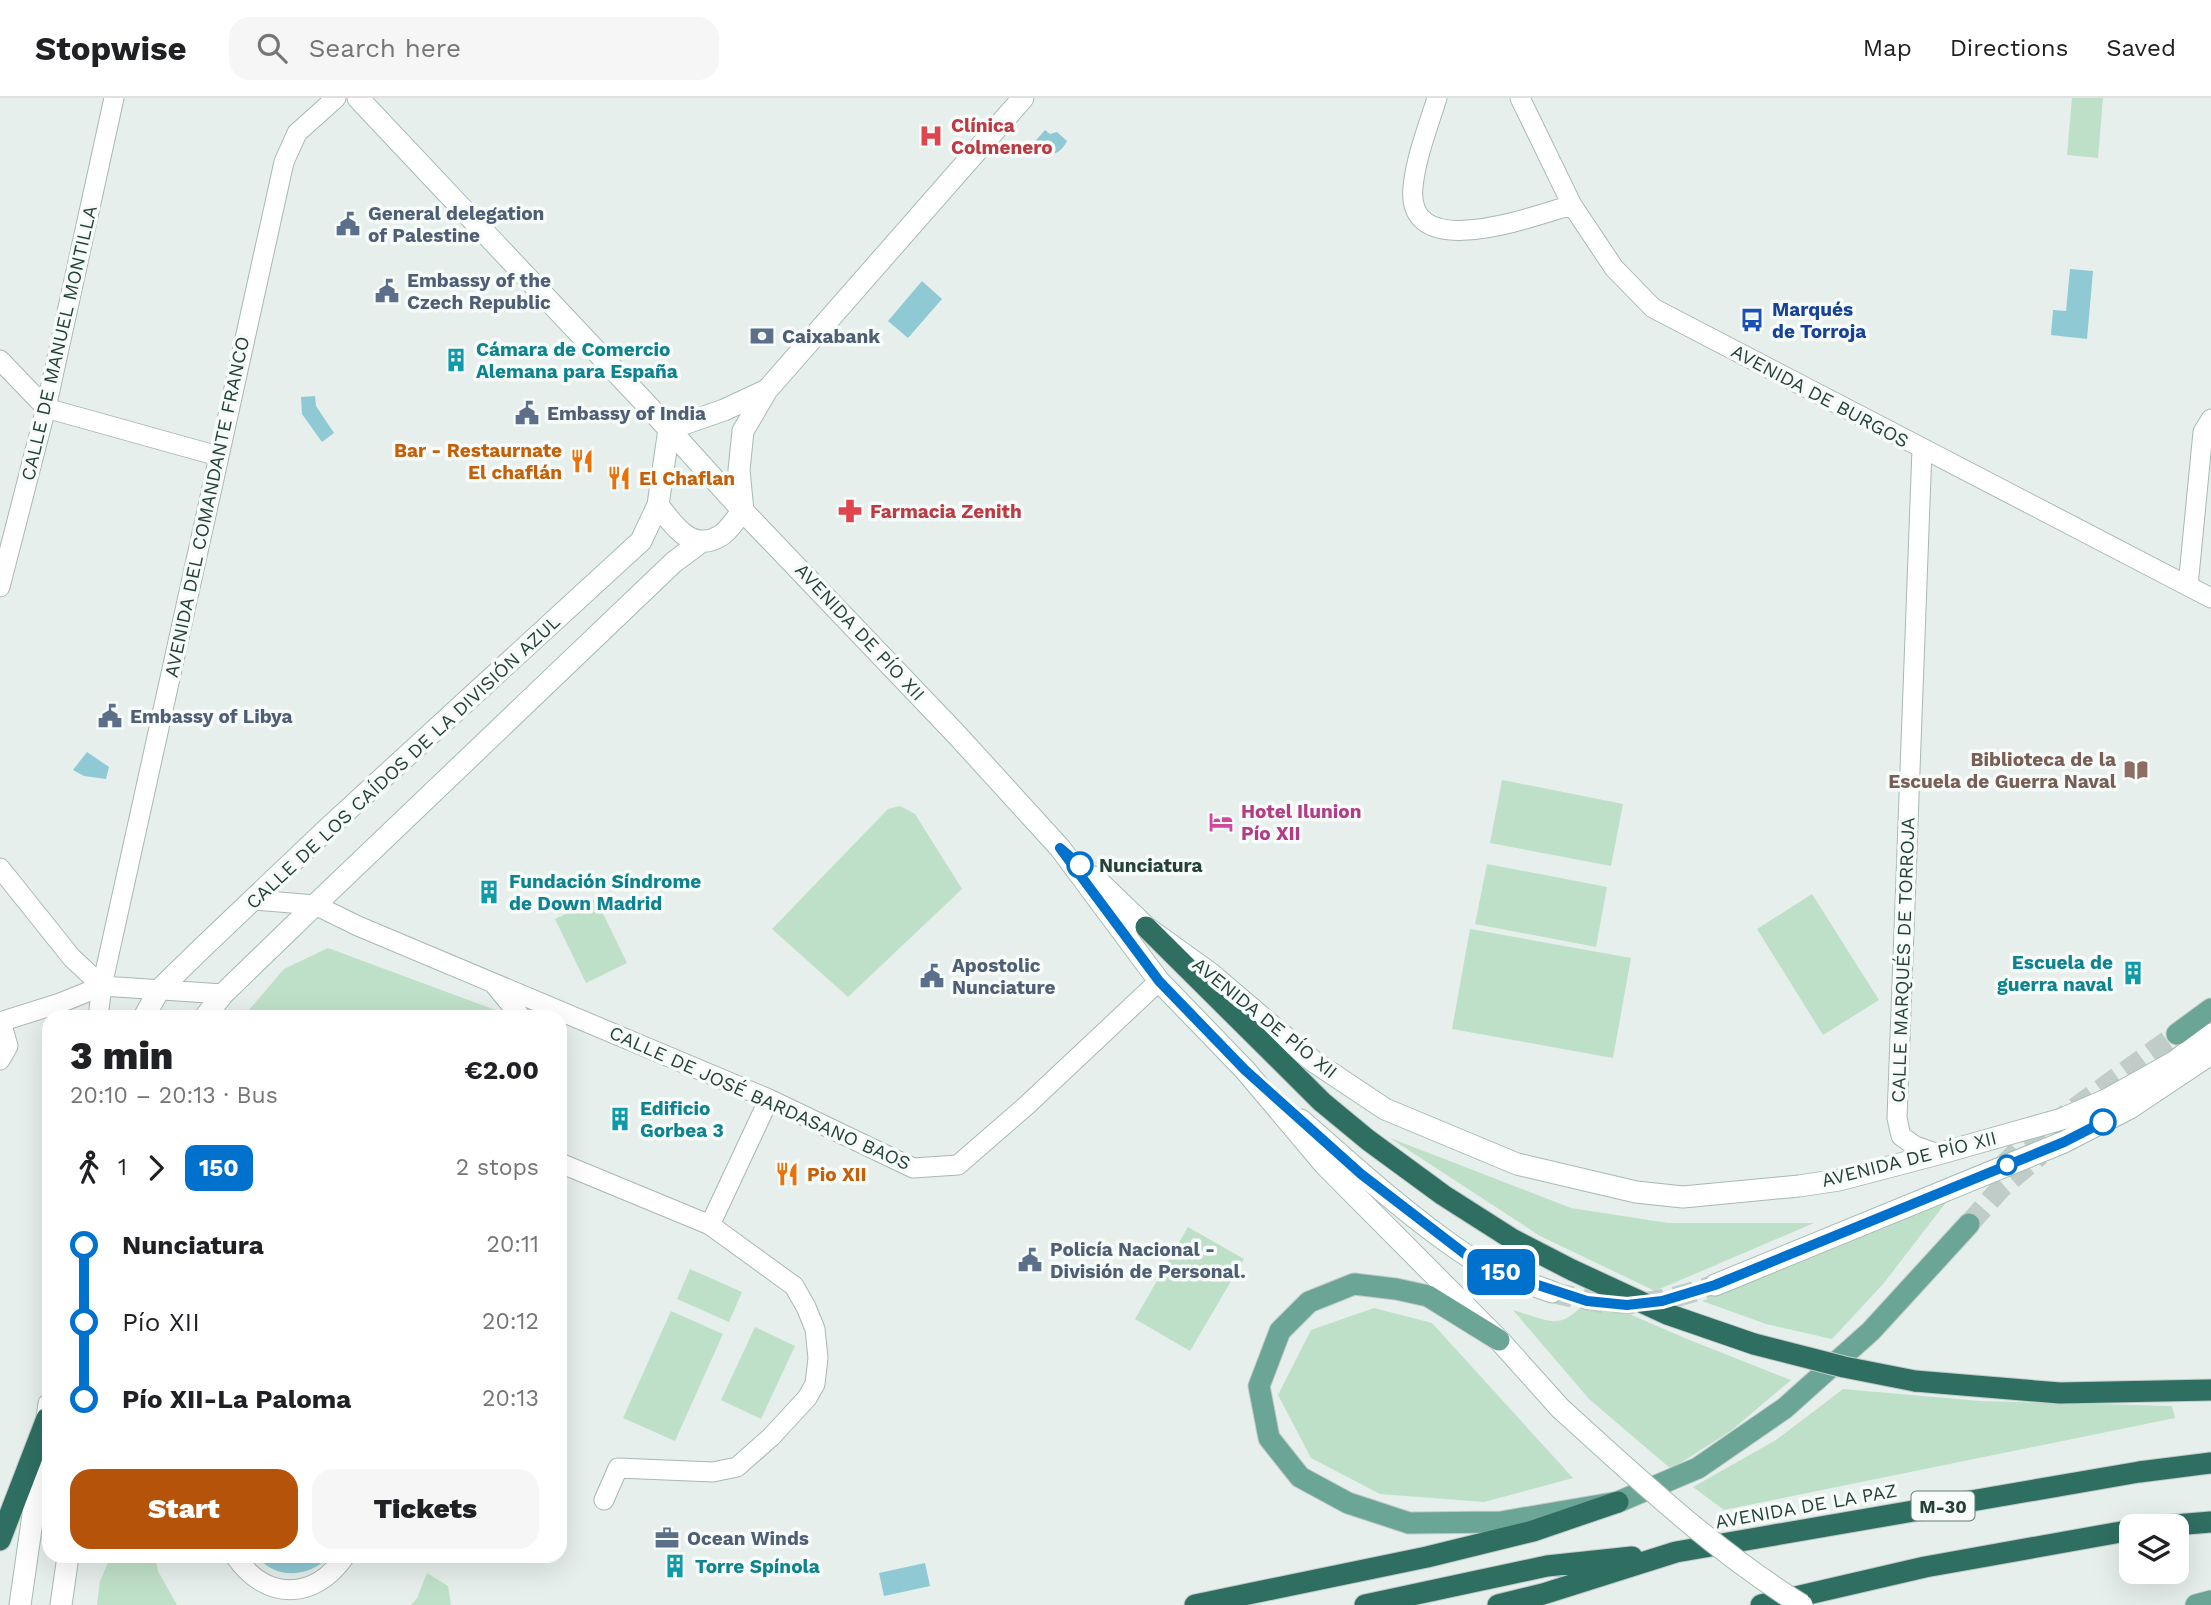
<!DOCTYPE html>
<meta charset="utf-8">
<style>
:root{--surface:#fff;--page:#f6f6f6;--text:#202124;--muted:#757577;--line:#e0e0e0;--accent:#b45309}
body{margin:0;font-family:"Work Sans",sans-serif;background:var(--page);color:var(--text);height:100vh;display:flex;flex-direction:column;font-size:26px;white-space:nowrap}
*{box-sizing:border-box;margin:0}
p{font-size:23px;color:var(--muted)}
.icon{flex:none;width:38px;height:38px;fill:none;stroke:currentColor;stroke-width:2;stroke-linecap:round;stroke-linejoin:round}
.map{position:relative;flex:1;overflow:hidden}
.details{position:absolute;left:42px;top:912px;width:525px;height:553px;display:flex;flex-direction:column;background:var(--surface);border-radius:21px;box-shadow:0 7px 28px #0002}
.details>*{flex:none}
.badge{padding:0 14px;border-radius:10px;font-size:24px;line-height:46px}
.controls{position:absolute;left:2119px;top:1416px;display:grid;gap:14px}
.controls a{display:grid;place-items:center;width:70px;height:70px;border-radius:14px;background:var(--surface);box-shadow:0 7px 28px #0002;font-size:35px}
.map>.badge{position:absolute;translate:-50% -50%;box-shadow:0 0 0 4px #fff}
.legs{display:flex;align-items:center;gap:10px;height:77px;padding:0 28px;font-size:23px}
.legs p{margin-inline-start:auto}
.overview{display:flex;align-items:center;justify-content:space-between;height:119px;padding:0 28px}
h1{font-size:38px;font-weight:800;line-height:52px}
.primary-button{display:flex;gap:14px;margin-top:auto;padding:14px 28px}
.primary-button a{flex:1;height:80px;border-radius:21px;background:var(--accent);color:#fff;font-size:28px;font-weight:800;line-height:80px;text-align:center}
.primary-button a+a{background:var(--page);color:var(--text)}
ul{padding:0 28px;list-style:none}
li{display:flex;align-items:center;gap:24px;height:77px;font-size:26px}
li i{display:grid;place-items:center;width:10px;height:100%;margin:0 9px;background:currentColor}
li i::after{content:'';width:18px;height:18px;margin:-9px;border:5px solid;border-radius:50%;background:var(--surface)}
li p{margin-inline-start:auto}
li:first-child i{background:linear-gradient(#0000 50%,currentColor 0)}
li:last-child i{background:linear-gradient(currentColor 50%,#0000 0)}
header{display:flex;align-items:center;gap:42px;box-sizing:border-box;height:98px;padding:0 35px;background:var(--surface);border-bottom:2px solid var(--line)}
header strong{font-size:33px}
nav{display:flex;gap:38px;margin-inline-start:auto;font-size:24px}
.search{width:490px;height:63px;background:var(--page);display:flex;align-items:center;gap:18px;box-sizing:border-box;padding:0 24px;border-radius:21px;color:var(--muted);font-size:26px}
.map>svg:first-child{display:block}
.green{fill:#bfe0c8}
.water{fill:#8ec9d4}
.lines{fill:none;stroke-linecap:round;stroke-linejoin:round}
.secondary-tunnel{stroke:#bfccc8;stroke-width:21;stroke-dasharray:21 10;stroke-linecap:butt}
.primary-tunnel{stroke:#bfccc8;stroke-width:21;stroke-dasharray:21 10;stroke-linecap:butt}
.minor-casing{stroke:#a8b8b2;stroke-width:21}
.secondary-casing{stroke:#a4bbb3;stroke-width:23}
.primary-casing{stroke:#c2cac8;stroke-width:23}
.motorway-casing{stroke:#c2cac8;stroke-width:23}
.minor{stroke:#fff;stroke-width:19}
.secondary{stroke:#fff;stroke-width:21}
.primary{stroke:#6aa596;stroke-width:21}
.motorway{stroke:#2f6f62;stroke-width:21}
.secondary-bridge-casing{stroke:#a4bbb3;stroke-width:23;stroke-linecap:butt}
.motorway-bridge-casing{stroke:#c2cac8;stroke-width:23;stroke-linecap:butt}
.secondary-bridge{stroke:#fff;stroke-width:21}
.motorway-bridge{stroke:#2f6f62;stroke-width:21}
.line-1-casing{stroke:#fff;stroke-width:16}
.line-1{stroke:#0072ce;stroke-width:10}
.stop-1-dot{fill:#fff;stroke:#0072ce;stroke-width:3.5}
.labels{text-anchor:middle;dominant-baseline:central;stroke-width:7;stroke-linejoin:round;paint-order:stroke}
.shield{fill:#f7fbf9;stroke:#637a73;stroke-width:2}
.shield-label{font-size:18px;font-weight:bold;fill:#24423a}
.health-label{font-size:19px;font-weight:bold;fill:#be3a42;stroke:#f7fbf9;text-anchor:start}
.service-label{font-size:19px;font-weight:bold;fill:#4e5e75;stroke:#f7fbf9;text-anchor:start}
.transit-label{font-size:19px;font-weight:bold;fill:#164399;stroke:#f7fbf9;text-anchor:start}
.street-label{font-size:19px;fill:#24423a;stroke:#f7fbf9}
.culture-label{font-size:19px;font-weight:bold;fill:#0d838f;stroke:#f7fbf9;text-anchor:start}
.food-label{font-size:19px;font-weight:bold;fill:#c56008;stroke:#f7fbf9;text-anchor:start}
.education-label{font-size:19px;font-weight:bold;fill:#785e54;stroke:#f7fbf9;text-anchor:end}
.hotel-label{font-size:19px;font-weight:bold;fill:#b23c85;stroke:#f7fbf9;text-anchor:start}
.stop-label{font-size:19px;font-weight:bold;fill:#24423a;stroke:#f7fbf9;text-anchor:start}
</style>
<header>
<strong>Stopwise</strong>
<div class="search"><svg class="icon" aria-label="search" viewBox="0 0 24 24"><circle cx="10" cy="10" r="6"/><path d="M15 15l6 6"/></svg>Search here</div>
<nav><a>Map</a><a>Directions</a><a>Saved</a></nav>
</header>
<div class="map">
<svg width="2211" height="1507" viewBox="0 0 2211 1507">
<rect width="100%" height="100%" fill="#e6efeb"/>
<!-- green -->
<path class="green" d="M 2072,0 L 2103,0 L 2098,60 L 2067,57 Z
M 1502,682 L 1623,706 L 1611,768 L 1490,745 Z
M 900,708 L 915,716 L 962,791 L 848,899 L 772,831 L 888,711 Z
M 1487,766 L 1607,789 L 1596,849 L 1475,826 Z
M 1812,796 L 1879,902 L 1823,937 L 1757,831 Z
M 596,801 L 627,865 L 586,885 L 555,821 Z
M 1470,831 L 1631,860 L 1613,960 L 1452,931 Z
M 328,850 L 498,913 L 496,919 L 243,919 L 284,871 Z
M 1390,1040 L 1571,1110 L 1668,1125 L 1814,1125 L 1655,1193 L 1540,1138 Z
M 1947,1103 L 1884,1185 L 1832,1241 L 1766,1226 L 1702,1203 Z
M 1188,1129 L 1244,1161 L 1190,1253 L 1135,1221 Z
M 690,1171 L 742,1194 L 729,1224 L 677,1201 Z
M 1590,1199 L 1687,1241 L 1791,1282 L 1732,1332 L 1671,1371 L 1589,1301 L 1513,1212 C 1553,1224 1560,1234 1590,1199 Z
M 1374,1210 L 1432,1225 L 1573,1380 L 1484,1404 L 1380,1396 L 1311,1360 L 1278,1297 L 1311,1232 Z
M 671,1213 L 723,1236 L 675,1343 L 623,1320 Z
M 755,1229 L 795,1248 L 761,1321 L 721,1302 Z
M 1843,1291 L 1980,1303 L 2172,1308 L 2175,1320 L 1724,1412 L 1693,1389 L 1776,1342 Z
M 111,1458 L 155,1458 L 158,1473 L 177,1507 L 97,1507 L 100,1483 Z
M 427,1475 L 448,1488 L 451,1507 L 411,1507 L 417,1500 Z"/>
<!-- water -->
<path class="water" d="M 1045,32 L 1050,36 L 1057,34 L 1067,43 C 1058,61 1045,58 1030,49 Z
M 2070,171 L 2093,173 L 2087,241 L 2051,237 L 2053,212 L 2066,213 Z
M 922,183 L 942,201 L 908,240 L 888,223 Z
M 315,298 L 316,308 L 334,335 L 322,344 L 302,316 L 301,299 Z
M 87,654 L 109,669 L 106,681 L 84,678 L 73,672 Z
M 257,1458 L 330,1458 C 310,1479 276,1483 257,1458 Z
M 925,1465 L 930,1488 L 884,1498 L 879,1475 Z"/>
<g class="lines">
<!-- secondary-tunnel -->
<path class="secondary-tunnel" d="M 1552,1194 C 1619,1212 1649,1209 1715,1187"/>
<!-- primary-tunnel -->
<path class="primary-tunnel" d="M 2003,1068 L 2023,1048 L 2177,936
M 1969,1126 L 2001,1090 L 2040,1057"/>
<!-- minor casing -->
<g class="minor-casing">
<path id="minor" d="M 1437,0 C 1428,29 1416,59 1413,89 C 1405,168 1536,117 1572,107
M 1520,0 L 1572,107 L 1614,170 L 1653,210 L 2211,500
M 0,262 L 46,310
M 46,310 L 218,358
M 1922,351 L 1897,1020 L 1901,1038 L 1915,1048 L 1938,1056
M 2188,488 L 2203,334 L 2211,321
M 0,489 L 46,310 L 114,0
M 0,770 L 72,860 L 102,888
M 255,802 L 315,807 L 358,828 L 769,1001 L 913,1070 L 958,1067 L 1027,1007 L 1159,883
M 494,886 L 521,919
M 98,919 L 102,888 L 284,64 L 297,35 L 336,0
M 0,924 L 60,905 L 102,888 L 223,896
M 0,962 L 8,948 L 1,924
M 560,1065 L 710,1127 L 794,1188 L 806,1209 L 815,1231 L 818,1260 L 815,1286 L 807,1300 L 771,1339 L 737,1369 L 713,1374 L 618,1370 L 604,1402
M 710,1127 L 769,1001
M 235,1458 C 266,1503 314,1503 345,1458"/>
</g>
<!-- secondary casing -->
<g class="secondary-casing">
<path id="secondary" d="M 358,0 L 648,308 L 743,413 L 957,637 L 1060,750 L 1159,883 L 1245,972 L 1325,1067 L 1499,1242 L 1560,1310
M 669,331 L 724,312 L 767,292
M 658,407 C 673,427 692,455 720,438 C 729,433 736,420 743,413 L 739,372 L 743,333 L 767,292 L 1023,0
M 1094,779 L 1146,829 L 1210,875 L 1313,963 L 1385,1011 L 1517,1066 L 1636,1094 L 1683,1099 L 1799,1088 L 1839,1082 L 1938,1056 L 2062,1021 L 2108,1001 L 2174,964 L 2211,936
M 144,919 L 159,892 L 200,852 L 327,731 L 641,443 L 658,407 L 669,331
M 205,919 L 223,896 L 315,807 L 674,464 L 701,444
M 1301,1022 C 1352,1067 1407,1117 1463,1155 C 1490,1173 1522,1183 1552,1194
M 1715,1187 L 2064,1044 L 2130,1010 L 2211,956
M 20,1507 L 49,1306
M 61,1507 L 68,1458"/>
</g>
<!-- primary casing -->
<g class="primary-casing">
<path id="primary" d="M 2177,936 L 2211,911
M 1499,1242 L 1428,1198 L 1396,1191 L 1354,1186 L 1309,1204 L 1280,1233 L 1259,1288 L 1269,1340 L 1300,1379 L 1348,1405 L 1409,1425 L 1501,1424 L 1618,1404 L 1698,1370 L 1785,1310 L 1871,1233 L 1969,1126
M 2196,1507 L 2211,1503"/>
</g>
<!-- motorway casing -->
<g class="motorway-casing">
<path id="motorway" d="M 1146,829 L 1322,1004 L 1368,1042 L 1443,1097 L 1512,1141 L 1572,1172 L 1667,1216 L 1754,1246
M 1915,1283 L 2060,1295 L 2211,1292
M 2163,1428 L 2211,1424
M 0,1442 L 47,1320
M 1195,1507 L 1427,1459 L 1533,1433 L 1618,1404
M 1365,1507 L 1547,1468 L 1632,1459
M 1498,1507 L 1543,1496 L 1676,1454 L 2139,1374 L 2211,1365
M 1761,1507 L 1925,1469 L 2132,1432"/>
</g>
<!-- minor -->
<use href="#minor" class="minor"/>
<!-- secondary -->
<use href="#secondary" class="secondary"/>
<!-- primary -->
<use href="#primary" class="primary"/>
<!-- motorway -->
<use href="#motorway" class="motorway"/>
<!-- secondary-bridge casing -->
<g class="secondary-bridge-casing">
<path id="secondary-bridge" d="M 1560,1310 C 1637,1380 1713,1452 1802,1507"/>
</g>
<!-- motorway-bridge casing -->
<g class="motorway-bridge-casing">
<path id="motorway-bridge" d="M 1754,1246 L 1844,1269 L 1915,1283"/>
</g>
<!-- secondary-bridge -->
<use href="#secondary-bridge" class="secondary-bridge"/>
<!-- motorway-bridge -->
<use href="#motorway-bridge" class="motorway-bridge"/>
</g>
<g class="lines">
<!-- line-1 casing -->
<g class="line-1-casing">
<path id="line-1" d="M 1080,767 L 1060,750 L 1159,883 L 1245,972 L 1361,1076 L 1465,1156 L 1516,1180 L 1587,1203 L 1627,1207 L 1662,1203 L 1715,1187 L 2064,1044 L 2103,1024"/>
</g>
<!-- line-1 -->
<use href="#line-1" class="line-1"/>
</g>
<!-- icons -->
<defs>
<g id="hospital-bare" transform="scale(1.89)"><path d="M-5-5h3v3.5h4V-5h3V5h-3V1.5h-4V5h-3Z" fill="#e0444e" stroke="#f7fbf9" stroke-width="2.5" paint-order="stroke"/></g>
<g id="civic-bare" transform="scale(1.89)"><path d="M-.6-6.5H3V-4.5H.6V-3L4-1V1h2V6H-6V1h2V-1L-.6-3ZM-1.2 2.5V6h2.4V2.5Z" fill="#5c6f8a" stroke="#f7fbf9" stroke-width="2.5" paint-order="stroke"/></g>
<g id="bus-bare" transform="scale(1.89)"><path d="M-5-6H5V4H4V6H2V4H-2V6H-4V4H-5ZM-3.5-4V0h7V-4ZM-3.5 1.2v1.5H-2V1.2ZM2 1.2v1.5H3.5V1.2Z" fill="#1a4fb4" stroke="#f7fbf9" stroke-width="2.5" paint-order="stroke"/></g>
<g id="bank-bare" transform="scale(1.89)"><path d="M-6-4H6V4H-6ZM0-2.3a2.3 2.3 0 1 0 0 4.6a2.3 2.3 0 1 0 0-4.6Z" fill="#5c6f8a" stroke="#f7fbf9" stroke-width="2.5" paint-order="stroke"/></g>
<g id="building-bare" transform="scale(1.89)"><path d="M-4-6H4V6H1V3H-1V6H-4ZM-2.5-4.3h1.7v1.8h-1.7ZM.8-4.3h1.7v1.8H.8ZM-2.5-1h1.7V.8h-1.7ZM.8-1h1.7V.8H.8Z" fill="#0f9aa8" stroke="#f7fbf9" stroke-width="2.5" paint-order="stroke"/></g>
<g id="restaurant-bare" transform="scale(1.89)"><path d="M-5-6h1v4h1v-4h1v4h1v-4h1v5L-1.5 .5V6h-2V.5L-5-1ZM5-6V6H3V1.5H1.5Q1.5-4 5-6Z" fill="#e8710a" stroke="#f7fbf9" stroke-width="2.5" paint-order="stroke"/></g>
<g id="pharmacy-bare" transform="scale(1.89)"><path d="M-2-6h4v4h4v4h-4v4h-4v-4h-4v-4h4Z" fill="#e0444e" stroke="#f7fbf9" stroke-width="2.5" paint-order="stroke"/></g>
<g id="library-bare" transform="scale(1.89)"><path d="M-6-4Q-3-5.5-.7-3.5V5Q-3 3-6 4ZM6-4Q3-5.5 .7-3.5V5Q3 3 6 4Z" fill="#8d6e63" stroke="#f7fbf9" stroke-width="2.5" paint-order="stroke"/></g>
<g id="hotel-bare" transform="scale(1.89)"><path d="M-6-4.5h1.5V1H6V5H4.5V3h-9V5H-6ZM-4 0a1.8 1.8 0 1 1 3.6 0ZM.5 0V-2.5h3Q6-2.5 6 0Z" fill="#d1479c" stroke="#f7fbf9" stroke-width="2.5" paint-order="stroke"/></g>
<g id="office-bare" transform="scale(1.89)"><path d="M-6-3h4V-5.5h4V-3h4V5H-6ZM-1-4.5V-3h2v-1.5ZM-6 0V1H6V0Z" fill="#5c6f8a" stroke="#f7fbf9" stroke-width="2.5" paint-order="stroke"/></g>
</defs>
<g fill-rule="evenodd">
<use href="#hospital-bare" x="931" y="38"/>
<use href="#civic-bare" x="348" y="126"/>
<use href="#civic-bare" x="387" y="193"/>
<use href="#bus-bare" x="1752" y="222"/>
<use href="#bank-bare" x="762" y="238"/>
<use href="#building-bare" x="456" y="262"/>
<use href="#civic-bare" x="527" y="315"/>
<use href="#restaurant-bare" x="582" y="363"/>
<use href="#restaurant-bare" x="619" y="380"/>
<use href="#pharmacy-bare" x="850" y="413"/>
<use href="#civic-bare" x="110" y="618"/>
<use href="#library-bare" x="2136" y="672"/>
<use href="#hotel-bare" x="1221" y="724"/>
<use href="#building-bare" x="489" y="794"/>
<use href="#building-bare" x="2133" y="875"/>
<use href="#civic-bare" x="932" y="878"/>
<use href="#building-bare" x="620" y="1021"/>
<use href="#restaurant-bare" x="787" y="1076"/>
<use href="#civic-bare" x="1030" y="1162"/>
<use href="#office-bare" x="667" y="1440"/>
<use href="#building-bare" x="675" y="1468"/>
</g>
<!-- markers -->
<g class="stop-1-dot">
<circle cx="1080" cy="767" r="12"/>
<circle cx="2103" cy="1024" r="12"/>
<circle cx="2007" cy="1067" r="9"/>
</g>
<g class="labels">
<!-- shield labels -->
<rect class="shield" x="1911.5" y="1393.5" width="63" height="29" rx="5"/>
<g class="shield-label">
<text x="1943" y="1408">M-30</text>
</g>
<!-- health labels -->
<g class="health-label">
<text x="951" y="27">Clínica<tspan x="951" dy="22">Colmenero</tspan></text>
<text x="870" y="413">Farmacia Zenith</text>
</g>
<!-- service labels -->
<g class="service-label">
<text x="368" y="115">General delegation<tspan x="368" dy="22">of Palestine</tspan></text>
<text x="407" y="182">Embassy of the<tspan x="407" dy="22">Czech Republic</tspan></text>
<text x="782" y="238">Caixabank</text>
<text x="547" y="315">Embassy of India</text>
<text x="130" y="618">Embassy of Libya</text>
<text x="952" y="867">Apostolic<tspan x="952" dy="22">Nunciature</tspan></text>
<text x="1050" y="1151">Policía Nacional -<tspan x="1050" dy="22">División de Personal.</tspan></text>
<text x="687" y="1440">Ocean Winds</text>
</g>
<!-- transit labels -->
<g class="transit-label">
<text x="1772" y="211">Marqués<tspan x="1772" dy="22">de Torroja</tspan></text>
</g>
<!-- street labels -->
<g class="street-label">
<text transform="translate(59 245) rotate(-77)">CALLE DE MANUEL MONTILLA</text>
<text transform="translate(1820 298) rotate(28)">AVENIDA DE BURGOS</text>
<text transform="translate(207 409) rotate(-78)">AVENIDA DEL COMANDANTE FRANCO</text>
<text transform="translate(860 534) rotate(47)">AVENIDA DE PÍO XII</text>
<text transform="translate(403 664) rotate(-43)">CALLE DE LOS CAÍDOS DE LA DIVISIÓN AZUL</text>
<text transform="translate(1903 862) rotate(-88)">CALLE MARQUÉS DE TORROJA</text>
<text transform="translate(1265 920) rotate(39)">AVENIDA DE PÍO XII</text>
<text transform="translate(760 1000) rotate(24)">CALLE DE JOSÉ BARDASANO BAOS</text>
<text transform="translate(1909 1061) rotate(-14)">AVENIDA DE PÍO XII</text>
<text transform="translate(1806 1408) rotate(-10)">AVENIDA DE LA PAZ</text>
</g>
<!-- culture labels -->
<g class="culture-label">
<text x="476" y="251">Cámara de Comercio<tspan x="476" dy="22">Alemana para España</tspan></text>
<text x="509" y="783">Fundación Síndrome<tspan x="509" dy="22">de Down Madrid</tspan></text>
<text x="2113" y="864" text-anchor="end">Escuela de<tspan x="2113" dy="22">guerra naval</tspan></text>
<text x="640" y="1010">Edificio<tspan x="640" dy="22">Gorbea 3</tspan></text>
<text x="695" y="1468">Torre Spínola</text>
</g>
<!-- food labels -->
<g class="food-label">
<text x="562" y="352" text-anchor="end">Bar - Restaurnate<tspan x="562" dy="22">El chaflán</tspan></text>
<text x="639" y="380">El Chaflan</text>
<text x="807" y="1076">Pio XII</text>
</g>
<!-- education labels -->
<g class="education-label">
<text x="2116" y="661">Biblioteca de la<tspan x="2116" dy="22">Escuela de Guerra Naval</tspan></text>
</g>
<!-- hotel labels -->
<g class="hotel-label">
<text x="1241" y="713">Hotel Ilunion<tspan x="1241" dy="22">Pío XII</tspan></text>
</g>
<!-- stop labels -->
<g class="stop-label">
<text x="1099" y="767">Nunciatura</text>
</g>
</g>
</svg>
<div class="controls">
<a><svg class="icon" aria-label="layers" viewBox="0 0 24 24"><path d="M12 4l9 5-9 5-9-5zM3 14l9 5 9-5"/></svg></a>
</div>
<b class="badge" style="left:1501px;top:1174px;background:#0072ce;color:#fff">150</b>
<section class="details">
<div class="overview"><div><h1>3 min</h1><p>20:10 – 20:13 · Bus</p></div><b>€2.00</b></div>
<div class="legs"><svg class="icon" aria-label="walk" viewBox="0 0 24 24"><circle cx="13" cy="4" r="2"/><path d="M13 8l-2 6 4 7M11 14l-3 7M7 12l3-4h3l4 4"/></svg>1<svg class="icon" aria-label="forward" viewBox="0 0 24 24"><path d="M9 5l7 7-7 7"/></svg><b class="badge" style="background:#0072ce;color:#fff">150</b><p>2 stops</p></div>
<ul>
<li><i style="color:#0072ce"></i><b>Nunciatura</b><p>20:11</p></li>
<li><i style="color:#0072ce"></i><span>Pío XII</span><p>20:12</p></li>
<li><i style="color:#0072ce"></i><b>Pío XII-La Paloma</b><p>20:13</p></li>
</ul>
<div class="primary-button"><a>Start</a><a>Tickets</a></div>
</section>
</div>
